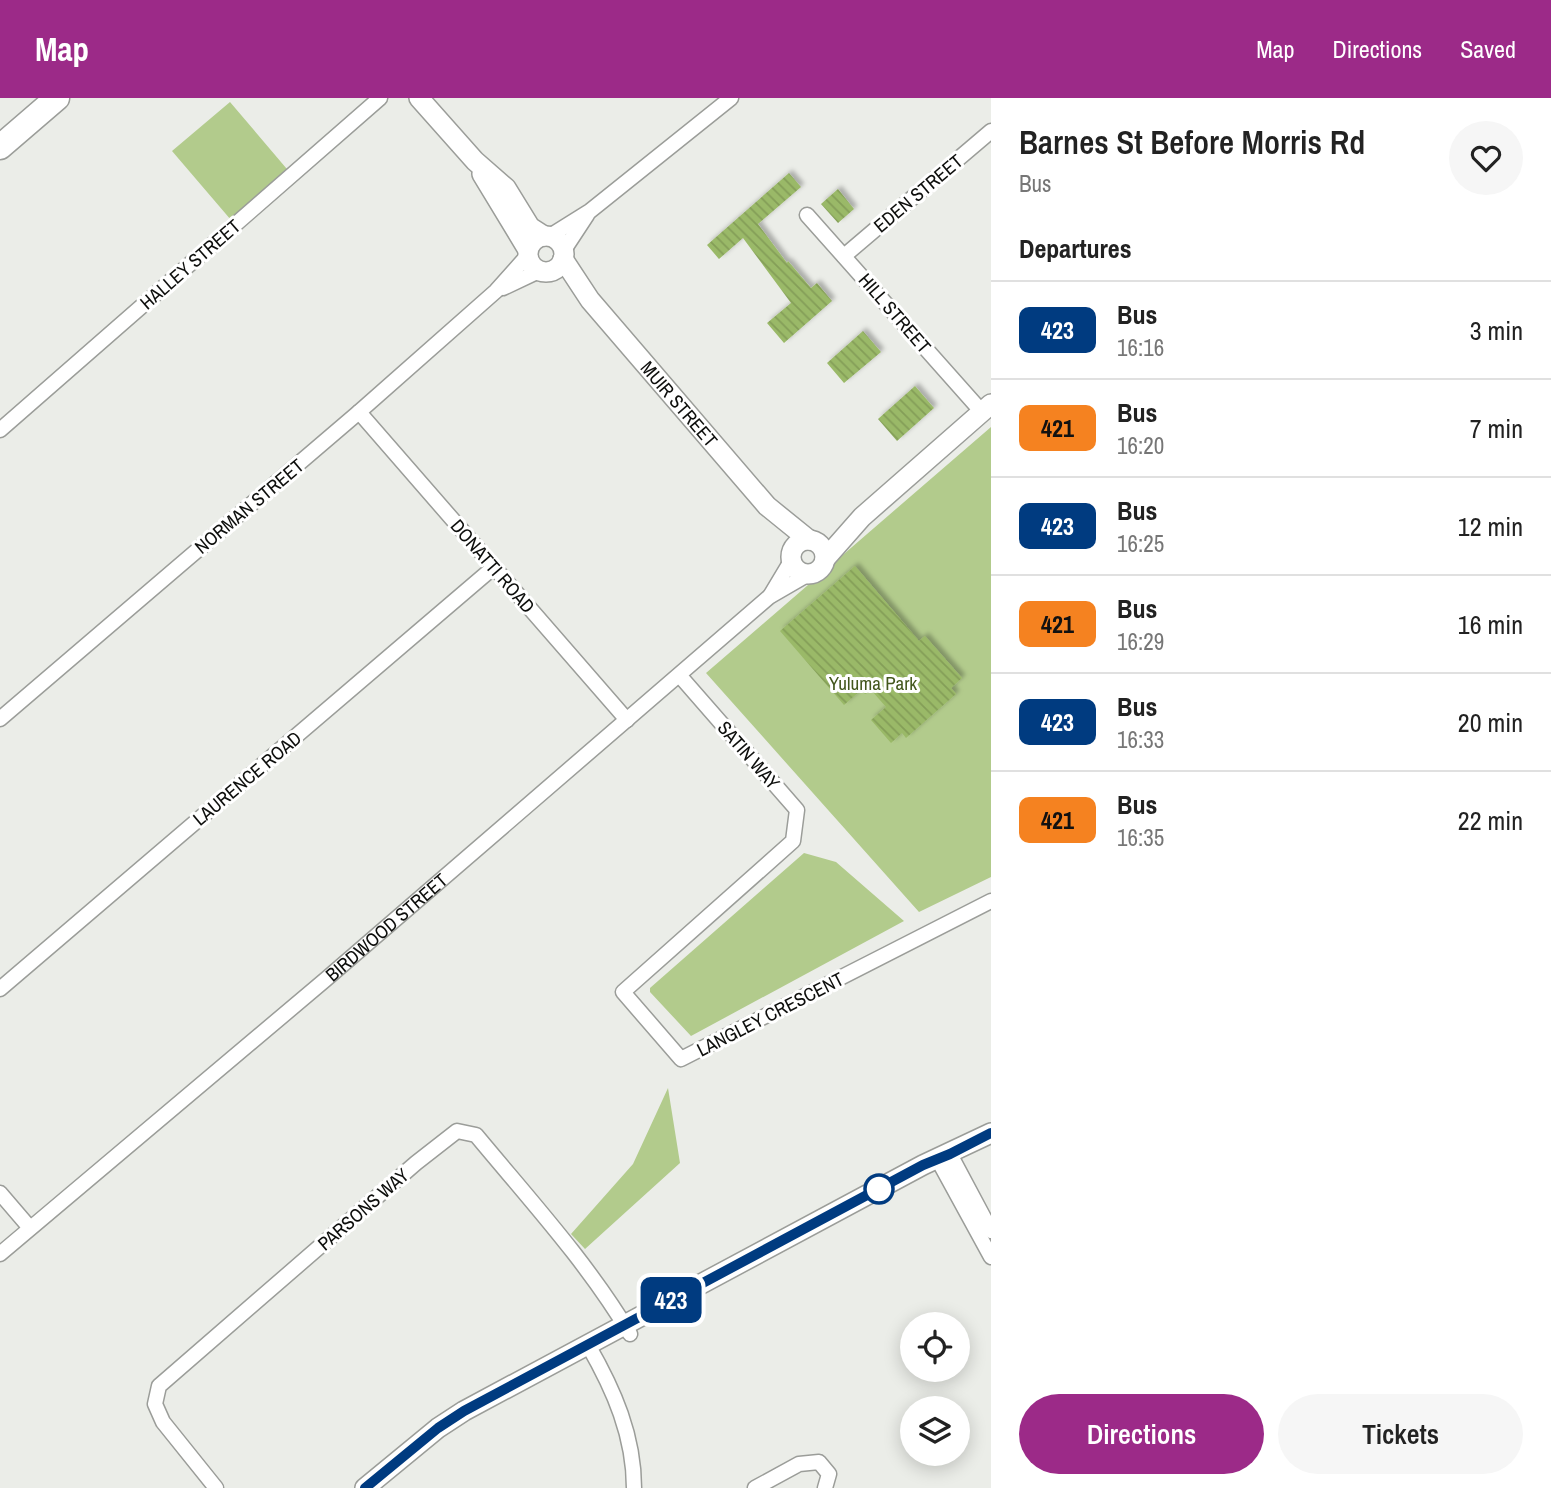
<!DOCTYPE html>
<style>
:root{--surface:#fff;--page:#f6f6f6;--text:#222;--muted:#767676;--line:#e0e0e0;--accent:#9c2a88}
body{margin:0;font-family:"Archivo Narrow",sans-serif;background:var(--page);color:var(--text);height:100vh;display:flex;flex-direction:column;font-size:26px;white-space:nowrap}
*{box-sizing:border-box;margin:0}
p{font-size:23px;color:var(--muted)}
.icon{flex:none;width:38px;height:38px;fill:none;stroke:currentColor;stroke-width:2;stroke-linecap:round;stroke-linejoin:round}
.map{position:relative;flex:1;overflow:hidden}
.panel{display:flex;flex-direction:column;background:var(--surface);width:560px}
.panel>*{flex:none}
.badge{padding:0 14px;border-radius:10px;font-size:24px;line-height:46px}
.fabs{position:absolute;left:900px;top:1214px;display:grid;gap:14px}
.fabs a{display:grid;place-items:center;width:70px;height:70px;border-radius:50%;background:var(--surface);box-shadow:0 4px 18px #0003;font-size:35px}
.map>.badge{position:absolute;translate:-50% -50%;box-shadow:0 0 0 4px #fff}
h2{padding:0 28px;font-size:26px;line-height:63px}
.round{display:grid;place-items:center;flex:none;width:74px;height:74px;border-radius:37px;background:var(--page)}
.summary{display:flex;align-items:center;justify-content:space-between;height:119px;padding:0 28px}
h1{font-size:33px;font-weight:600;line-height:52px}
.action{display:flex;gap:14px;margin-top:auto;padding:14px 28px}
.action a{flex:1;height:80px;border-radius:42px;background:var(--accent);color:#fff;font-size:28px;font-weight:600;line-height:80px;text-align:center}
.action a+a{background:var(--page);color:var(--text)}
ul{padding:0;list-style:none}
li{display:flex;align-items:center;gap:21px;height:98px;padding:0 28px;border-top:2px solid var(--line)}
li div{flex:1}
li b{display:block;font-size:26px}
li em{font-style:normal}
li .badge{min-width:77px;font-weight:700;text-align:center}
header{display:flex;align-items:center;gap:42px;box-sizing:border-box;height:98px;padding:0 35px;background:var(--accent);color:#fff}
header strong{font-size:33px}
nav{display:flex;gap:38px;margin-inline-start:auto;font-size:24px}
main{display:flex;flex:1;min-height:0}
.map>svg:first-child{display:block}
.park{fill:#b2cb8c}
.building{fill:url(#building-back-hatch);filter:url(#shadow)}
.lines{fill:none;stroke-linecap:round;stroke-linejoin:round}
.street-casing{stroke:#9b9d99;stroke-width:17}
.secondary-casing{stroke:#9b9d99;stroke-width:22}
.highway-casing{stroke:#9b9d99;stroke-width:27}
.street{stroke:#fff;stroke-width:14}
.secondary{stroke:#fff;stroke-width:19}
.highway{stroke:#fff;stroke-width:24}
.line-casing{stroke:#fff;stroke-width:16}
.line{stroke:#003b80;stroke-width:10}
.stop-dot{fill:#fff;stroke:#003b80;stroke-width:3.5}
.labels{text-anchor:middle;dominant-baseline:central;stroke-width:6;stroke-linejoin:round;paint-order:stroke}
.street-label{font-size:19px;fill:#0d0e0c;stroke:#fff}
.park-label{font-size:19px;fill:#43571d;stroke:#fff}
</style>
<header>
<strong>Map</strong>
<nav><a>Map</a><a>Directions</a><a>Saved</a></nav>
</header>
<main>
<div class="map">
<svg width="991" height="1390" viewBox="0 0 991 1390">
<defs>
<pattern id="building-back-hatch" width="6" height="6" patternUnits="userSpaceOnUse" patternTransform="scale(1.75)"><rect width="6" height="6" fill="#9ab967"/><path d="M-1 5l2 2M0 0l6 6M5-1l2 2" fill="none" stroke="#849e58"/></pattern>
<filter id="shadow"><feDropShadow dx="3.5" dy="-3.5" stdDeviation="2" flood-color="#0004"/></filter>
</defs>
<rect width="100%" height="100%" fill="#ebede8"/>
<!-- park -->
<path class="park" d="M 230,4 L 292,77 L 231,122 L 172,53 Z
M 991,329 L 991,779 L 919,814 L 706,575 Z
M 804,755 L 836,764 L 904,823 L 691,938 L 650,894 L 650,890 Z
M 668,990 L 680,1065 L 585,1151 L 571,1136 L 633,1066 Z"/>
<!-- building -->
<path class="building" d="M 789,75 L 801,89 L 758,126 L 787,165 L 788,163 L 811,190 L 817,185 L 832,203 L 784,245 L 767,225 L 791,205 L 743,140 L 719,161 L 707,147 Z
M 838,91 L 854,111 L 838,125 L 821,106 Z
M 863,233 L 881,254 L 844,285 L 827,265 Z
M 915,288 L 934,310 L 897,343 L 878,321 Z
M 855,468 L 919,543 L 925,538 L 962,580 L 951,590 L 956,596 L 906,640 L 902,635 L 891,645 L 871,622 L 886,609 L 872,593 L 865,596 L 861,592 L 844,607 L 780,533 Z"/>
<g class="lines">
<!-- street casing -->
<g class="street-casing">
<g id="street">
<path d="M 807,117 L 982,314"/>
<path d="M 550,138 L 590,113 L 731,0"/>
<path d="M 564,152 L 587,117"/>
<path d="M 844,158 L 991,33"/>
<path d="M 503,190 L 539,173"/>
<path d="M 359,314 L 627,622"/>
<path d="M 0,332 L 380,0"/>
<path d="M 770,498 L 791,463"/>
<path d="M 680,578 L 797,712 L 793,743 L 623,894 L 681,961 L 991,803"/>
<path d="M 0,621 L 359,314 L 496,193 L 528,157"/>
<path d="M 0,891 L 494,469"/>
<path d="M 950,1056 L 991,1133"/>
<path d="M 938,1062 L 991,1159"/>
<path d="M 0,1095 L 30,1130"/>
<path id="s1" d="M 0,1156 L 325,882 L 769,499 L 807,477"/>
<path d="M 588,1247 C 614,1292 634,1338 634,1390"/>
<path d="M 216,1390 L 163,1324 L 155,1306 L 159,1288 L 416,1065 L 457,1033 L 476,1037 C 529,1101 587,1164 630,1236"/>
<path d="M 755,1390 L 799,1366 L 819,1364 L 829,1376 L 825,1390"/>
</g>
</g>
<!-- secondary casing -->
<g class="secondary-casing">
<g id="secondary">
<path d="M 419,0 L 475,63 L 506,90 L 530,129 L 544,138"/>
<path d="M 482,76 L 528,152"/>
<circle cx="546" cy="156" r="18"/>
<path id="s2" d="M 563,161 L 590,202 L 767,408 L 809,442"/>
<circle cx="808" cy="459" r="17"/>
<path d="M 825,461 L 862,419 L 991,306"/>
<path d="M 365,1390 L 438,1330 L 464,1313 L 923,1067 L 991,1035"/>
</g>
</g>
<!-- highway casing -->
<g class="highway-casing">
<path id="highway" d="M 0,49 L 57,0"/>
</g>
<!-- street -->
<use href="#street" class="street"/>
<!-- secondary -->
<use href="#secondary" class="secondary"/>
<!-- highway -->
<use href="#highway" class="highway"/>
</g>
<g class="lines">
<!-- line casing -->
<g class="line-casing">
<path id="line" d="M 365,1390 L 438,1330 L 464,1313 L 923,1067 L 950,1056 L 991,1035"/>
</g>
<!-- line -->
<use href="#line" class="line"/>
</g>
<!-- markers -->
<circle class="stop-dot" cx="879" cy="1091" r="14"/>
<g class="labels">
<!-- street labels -->
<g class="street-label">
<text transform="translate(918 95) rotate(-40)">EDEN STREET</text>
<text transform="translate(190 166) rotate(-41)">HALLEY STREET</text>
<text transform="translate(895 215) rotate(49)">HILL STREET</text>
<text stroke="none"><textPath href="#s2" startOffset="186">MUIR STREET</textPath></text>
<text transform="translate(249 408) rotate(-40)">NORMAN STREET</text>
<text transform="translate(493 468) rotate(49)">DONATTI ROAD</text>
<text transform="translate(749 657) rotate(49)">SATIN WAY</text>
<text transform="translate(247 680) rotate(-40)">LAURENCE ROAD</text>
<text stroke="none"><textPath href="#s1" startOffset="506">BIRDWOOD STREET</textPath></text>
<text transform="translate(770 916) rotate(-27)">LANGLEY CRESCENT</text>
<text transform="translate(363 1111) rotate(-41)">PARSONS WAY</text>
</g>
<!-- park labels -->
<g class="park-label">
<text x="873" y="585">Yuluma Park</text>
</g>
</g>
</svg>
<div class="fabs">
<a><svg class="icon" aria-label="locate" viewBox="0 0 24 24"><circle cx="12" cy="12" r="6"/><path d="M12 2v4M12 18v4M2 12h4M18 12h4"/></svg></a>
<a><svg class="icon" aria-label="layers" viewBox="0 0 24 24"><path d="M12 4l9 5-9 5-9-5zM3 14l9 5 9-5"/></svg></a>
</div>
<b class="badge" style="left:671px;top:1202px;background:#003b80;color:#fff">423</b>
</div>
<section class="panel">
<div class="summary"><div><h1>Barnes St Before Morris Rd</h1><p>Bus</p></div><a class="round"><svg class="icon" aria-label="heart" viewBox="0 0 24 24"><path d="M12 20l-8-8c-3-5 5-10 8-4 3-6 11-1 8 4z"/></svg></a></div>
<h2>Departures</h2>
<ul>
<li><span class="badge" style="background:#003b80;color:#fff">423</span><div><b>Bus</b><p>16:16</p></div><em>3 min</em></li>
<li><span class="badge" style="background:#f58220;color:#111">421</span><div><b>Bus</b><p>16:20</p></div><em>7 min</em></li>
<li><span class="badge" style="background:#003b80;color:#fff">423</span><div><b>Bus</b><p>16:25</p></div><em>12 min</em></li>
<li><span class="badge" style="background:#f58220;color:#111">421</span><div><b>Bus</b><p>16:29</p></div><em>16 min</em></li>
<li><span class="badge" style="background:#003b80;color:#fff">423</span><div><b>Bus</b><p>16:33</p></div><em>20 min</em></li>
<li><span class="badge" style="background:#f58220;color:#111">421</span><div><b>Bus</b><p>16:35</p></div><em>22 min</em></li>
</ul>
<div class="action"><a>Directions</a><a>Tickets</a></div>
</section>
</main>
